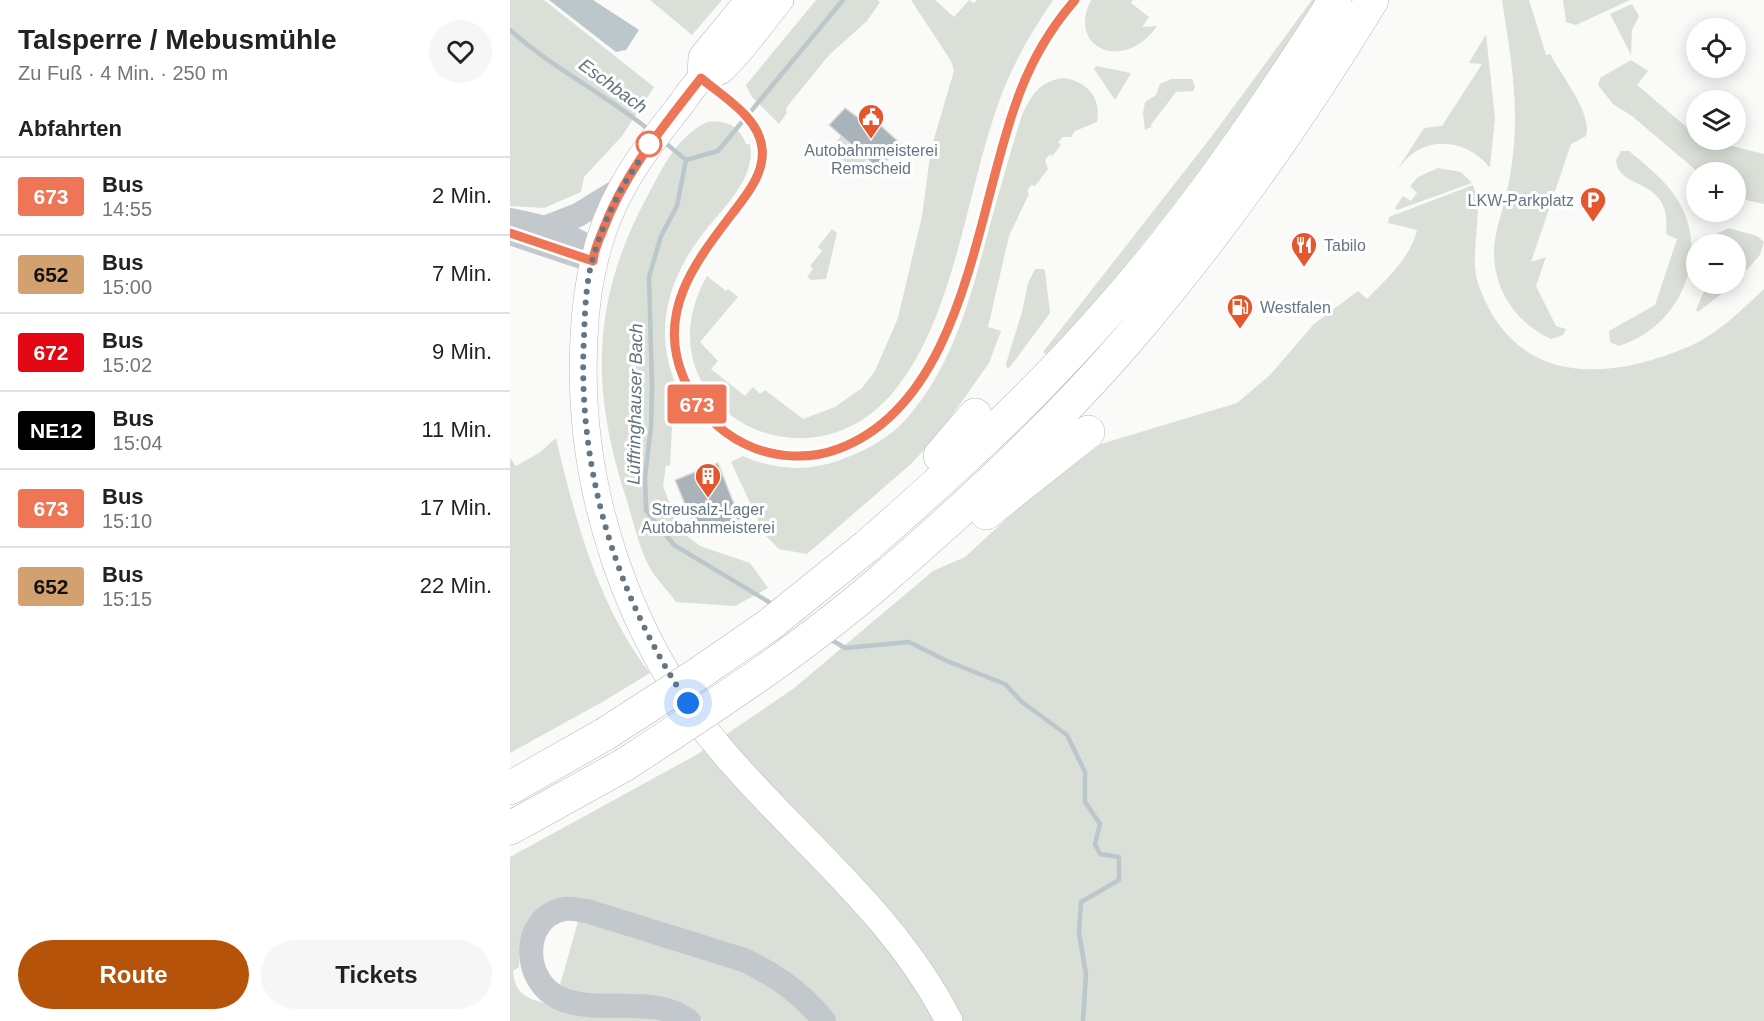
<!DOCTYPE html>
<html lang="de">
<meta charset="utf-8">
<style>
:root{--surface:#fff;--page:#f6f6f6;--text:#222;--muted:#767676;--line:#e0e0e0;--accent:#b45309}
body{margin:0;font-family:Helvetica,sans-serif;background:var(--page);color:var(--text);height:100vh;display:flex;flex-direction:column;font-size:22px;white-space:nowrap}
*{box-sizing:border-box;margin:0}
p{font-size:20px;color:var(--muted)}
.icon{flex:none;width:33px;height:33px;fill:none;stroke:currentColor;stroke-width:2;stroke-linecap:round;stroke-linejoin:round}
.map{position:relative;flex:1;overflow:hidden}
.details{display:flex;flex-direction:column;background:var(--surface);width:510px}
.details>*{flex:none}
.badge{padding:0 12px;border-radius:4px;font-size:21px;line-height:39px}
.fabs{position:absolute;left:1176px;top:18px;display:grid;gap:12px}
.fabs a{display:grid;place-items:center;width:60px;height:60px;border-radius:50%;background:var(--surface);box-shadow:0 3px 15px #0003;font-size:30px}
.you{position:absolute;width:30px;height:30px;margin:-15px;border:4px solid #fff;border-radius:50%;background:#1a73e8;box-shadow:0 0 0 9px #1a73e833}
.map>.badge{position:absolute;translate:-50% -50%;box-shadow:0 0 0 3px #fff}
h2{padding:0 18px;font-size:22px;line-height:54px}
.round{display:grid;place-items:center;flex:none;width:63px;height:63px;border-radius:32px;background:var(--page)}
.summary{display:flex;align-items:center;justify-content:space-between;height:102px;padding:0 18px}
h1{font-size:28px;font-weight:700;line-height:45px}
.action{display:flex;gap:12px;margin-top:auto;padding:12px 18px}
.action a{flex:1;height:69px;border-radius:36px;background:var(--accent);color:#fff;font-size:24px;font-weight:700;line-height:69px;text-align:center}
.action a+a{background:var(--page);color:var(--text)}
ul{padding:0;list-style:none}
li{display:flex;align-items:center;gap:18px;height:78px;padding:0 18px;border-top:2px solid var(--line)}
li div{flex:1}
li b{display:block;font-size:22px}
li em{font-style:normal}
li .badge{min-width:66px;font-weight:700;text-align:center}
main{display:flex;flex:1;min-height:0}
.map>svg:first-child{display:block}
.green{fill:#dadfd7}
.water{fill:#bbc7cb}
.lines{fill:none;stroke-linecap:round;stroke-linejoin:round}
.stream{stroke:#bbc7cb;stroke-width:4.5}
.building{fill:#aab3b9;stroke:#dcdcda;stroke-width:1.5}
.secondary-casing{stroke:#b3babf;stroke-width:28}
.motorway-casing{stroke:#b4b9bd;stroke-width:34}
.tertiary{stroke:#c3c8cc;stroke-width:24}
.secondary{stroke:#fff;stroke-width:27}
.motorway{stroke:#fff;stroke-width:33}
.motorway-bridge-casing{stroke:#b4b9bd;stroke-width:34;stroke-linecap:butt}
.motorway-bridge{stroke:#fff;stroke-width:33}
.line-casing{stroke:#fff;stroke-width:14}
.line{stroke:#ee7656;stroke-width:9}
.walk{stroke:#657683;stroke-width:6;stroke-dasharray:0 10.8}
.stop-dot{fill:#fff;stroke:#ee7656;stroke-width:3}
.labels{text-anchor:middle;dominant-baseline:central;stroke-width:6;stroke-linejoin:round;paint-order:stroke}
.poi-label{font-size:16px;fill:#657683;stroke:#fff}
.water-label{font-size:18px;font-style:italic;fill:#60757c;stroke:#fff}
</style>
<main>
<section class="details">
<div class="summary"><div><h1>Talsperre / Mebusmühle</h1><p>Zu Fuß · 4 Min. · 250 m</p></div><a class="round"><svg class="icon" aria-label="heart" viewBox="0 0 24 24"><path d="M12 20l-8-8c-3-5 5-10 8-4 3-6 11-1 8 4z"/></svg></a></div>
<h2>Abfahrten</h2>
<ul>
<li><span class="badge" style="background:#ee7656;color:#fff">673</span><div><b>Bus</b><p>14:55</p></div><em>2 Min.</em></li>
<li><span class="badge" style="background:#d3a170;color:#111">652</span><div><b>Bus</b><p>15:00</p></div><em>7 Min.</em></li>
<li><span class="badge" style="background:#e30613;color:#fff">672</span><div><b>Bus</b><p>15:02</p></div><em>9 Min.</em></li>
<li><span class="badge" style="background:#000;color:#fff">NE12</span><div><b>Bus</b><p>15:04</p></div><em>11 Min.</em></li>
<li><span class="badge" style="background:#ee7656;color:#fff">673</span><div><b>Bus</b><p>15:10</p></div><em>17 Min.</em></li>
<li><span class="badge" style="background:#d3a170;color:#111">652</span><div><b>Bus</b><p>15:15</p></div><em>22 Min.</em></li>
</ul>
<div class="action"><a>Route</a><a>Tickets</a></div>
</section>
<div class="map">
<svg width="1254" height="1021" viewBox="0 0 1254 1021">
<rect width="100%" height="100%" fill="#fafaf8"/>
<!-- green -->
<path class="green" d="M 0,0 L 34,0 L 144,87 L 112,136 L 74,177 L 71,192 L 34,208 L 0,206 Z
M 140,0 L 212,0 L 182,35 Z
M 306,0 L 367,0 L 370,2 L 357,21 L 319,55 L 276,108 L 277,113 L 269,124 L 242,97 L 236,85 Z
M 401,0 L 425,0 L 444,17 L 459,0 L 464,3 L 467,0 L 543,0 C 523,30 504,61 491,96 C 457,186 446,315 385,390 C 294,502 126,400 197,276 L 216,291 L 218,289 L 228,297 L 190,342 L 208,361 L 201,369 L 235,396 L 243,387 L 250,394 L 255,390 L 293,419 L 325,407 L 352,388 L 365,371 L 388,318 L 412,216 L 421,149 L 444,71 L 441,61 Z
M 581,0 L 623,0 L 621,3 L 639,17 L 632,27 L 647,26 C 615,73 556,49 581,0 Z
M 802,0 L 805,0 C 726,127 638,245 537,355 L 533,352 L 702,136 Z
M 992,0 L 1019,0 L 1036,55 L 1040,54 C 1051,75 1083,114 1076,136 L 1061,144 L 1021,262 L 1036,257 L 1026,286 L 1046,326 L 1056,329 L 1053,335 L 1041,339 C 1007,324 984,290 984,253 C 984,234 992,213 996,195 C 1002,170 1005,143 1005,118 C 1005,79 998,39 992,0 Z
M 1053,0 L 1120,0 L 1066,25 L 1056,22 Z
M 1122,4 L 1129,16 L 1122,30 L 1121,55 L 1100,14 Z
M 976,34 L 985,118 L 980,166 L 979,167 C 962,145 930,136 905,152 C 894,159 887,170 880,181 L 914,128 L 932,126 L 972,64 L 959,63 Z
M 1121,60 L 1138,71 L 1127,85 L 1186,135 L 1186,140 L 1197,140 L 1254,154 L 1254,204 L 1226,198 L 1226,172 L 1188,172 L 1122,116 L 1103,104 L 1088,85 L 1090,78 Z
M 586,66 L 621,73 L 605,100 L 584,69 Z
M 552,78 C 576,80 592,98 587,122 L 565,131 L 561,137 L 553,137 L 548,142 L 551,145 L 542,156 L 540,154 L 535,160 L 538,169 L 525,186 L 521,185 L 517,191 L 519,194 L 499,236 L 478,327 L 491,331 L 479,363 L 428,435 L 401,464 L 297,554 L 269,549 L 255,535 L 221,462 L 233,456 C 263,470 298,472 330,460 C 355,451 380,438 398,417 C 447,361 464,284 483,214 C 492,182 501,150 511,118 C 520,97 528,82 552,78 Z
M 661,79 L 682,79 L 685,87 L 683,91 L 666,92 L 640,126 L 643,126 L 635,130 L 633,113 L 635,102 L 646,95 L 650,84 Z
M 197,122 C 215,120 229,125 236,144 L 240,144 C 246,176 217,204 198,227 C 150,286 139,348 181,414 L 162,427 L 160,466 L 156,465 L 153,486 L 170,531 L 190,546 L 240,563 L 258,588 L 225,606 L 166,602 C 159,592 150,583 143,573 C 130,553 124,524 117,501 C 80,389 81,300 138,195 C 154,165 166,138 197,122 Z
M 331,136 L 357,159 L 346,171 L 320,149 Z
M 1111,151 L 1119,151 C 1137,166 1158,182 1170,204 C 1200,259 1168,328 1109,346 L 1100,342 L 1099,331 L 1145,305 L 1167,239 L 1156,234 C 1163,175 1108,192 1106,160 Z
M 928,168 L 951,172 L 962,183 L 887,210 L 885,208 L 893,196 L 901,201 L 907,193 L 900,186 L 908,177 Z
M 963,185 C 976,218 956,254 970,289 C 1007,385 1095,382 1178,347 C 1206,335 1232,310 1254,289 L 1254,1021 L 193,1021 L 174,1008 L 62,993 L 50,985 L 69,918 L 18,924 L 10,942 L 9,967 L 3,971 C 5,995 17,998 37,1004 L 156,1021 L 0,1021 L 0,857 L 186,755 L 283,689 L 423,571 L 455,557 L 517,500 L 591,444 L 727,403 L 760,375 L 804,324 L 848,291 L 857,299 C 877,278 900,259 907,230 L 878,223 L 879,217 Z
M 1219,228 L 1247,236 L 1254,242 L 1250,255 L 1226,282 L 1226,244 L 1202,244 L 1208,233 Z
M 322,229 L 327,233 L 316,279 L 301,280 L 297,277 L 303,269 L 300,266 L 312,251 L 308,247 Z
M 525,269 L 534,269 L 535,271 L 540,313 L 500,367 L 497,369 L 496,364 L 512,312 L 518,283 Z
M 1197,284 L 1224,284 L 1188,312 L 1186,310 Z
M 46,438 C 65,519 88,606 140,673 L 94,701 L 0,753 L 0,458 L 6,466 L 29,453 Z"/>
<!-- water -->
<path class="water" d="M 39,0 L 83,0 L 129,30 L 116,50 L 106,52 Z"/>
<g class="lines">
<!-- stream -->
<path class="stream" d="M 0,30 C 42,68 95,94 139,130
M 153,141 L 176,160 L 208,151 L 333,0
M 176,160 L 167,206 L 151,236 L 139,277 L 142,385 L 141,427 L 135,477 L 136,510 L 164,545 L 264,605
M 320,639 L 335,648 L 399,642 L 437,661 L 495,684 L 512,702 L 557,735 L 575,772 L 575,802 L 590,824 L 585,844 L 590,854 L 609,857 L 609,880 L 571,902 L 569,933 L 576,974 L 573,1021"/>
</g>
<!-- building -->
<path class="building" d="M 335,108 L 365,130 L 369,124 L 391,144 L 369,169 L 319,125 Z
M 208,463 L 230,519 L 188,536 L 165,480 Z"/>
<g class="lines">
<!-- secondary casing -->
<g class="secondary-casing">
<path id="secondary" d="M 270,0 C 253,20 230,54 211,70 C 205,75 196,75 190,80 C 183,86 177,96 171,104 C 150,131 129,157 112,188 C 86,235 76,285 74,338 C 66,487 117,640 214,753 C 291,843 384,913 439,1021
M 191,78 L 192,57 L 239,0"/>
</g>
<!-- motorway casing -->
<g class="motorway-casing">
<path id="motorway" d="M 430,456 L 465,415
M 476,513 L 578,432
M 357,546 C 438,475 517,403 589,322 C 678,223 754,112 825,0
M 382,571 C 464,500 544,425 616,342 C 708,235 789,120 862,0
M 0,788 L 95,734
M 0,828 L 114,765"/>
</g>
<!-- tertiary -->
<path class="tertiary" d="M 0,220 C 32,226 57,233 85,251
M 37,227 L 68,215 L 112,188
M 0,233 L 83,261
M 179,1021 C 144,993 88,1016 49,998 C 12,981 10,918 54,909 C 61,908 70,910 77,911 L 234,960 C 266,975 292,993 314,1021"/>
<!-- secondary -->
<use href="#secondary" class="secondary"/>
<!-- motorway -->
<use href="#motorway" class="motorway"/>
<!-- motorway-bridge casing -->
<g class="motorway-bridge-casing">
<path id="motorway-bridge" d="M 95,734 L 188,674 L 259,625 L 357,546
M 114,765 C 206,705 299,645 382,571"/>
</g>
<!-- motorway-bridge -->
<use href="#motorway-bridge" class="motorway-bridge"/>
</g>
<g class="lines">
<!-- line casing -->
<g class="line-casing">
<path id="line" d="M 0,233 L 83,261 C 84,250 89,240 93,230 C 115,172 153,127 191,78 C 213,97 249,117 252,148 C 255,172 238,193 225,210 C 186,261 145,312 174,379 C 187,408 206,430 235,444 C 263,458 299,460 328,449 C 453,403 466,215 505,106 C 518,67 538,31 565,0"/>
</g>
<!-- line -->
<use href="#line" class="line"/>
<!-- walk -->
<path class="walk" d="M 139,144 C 134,154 120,174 112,188 C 101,208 92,229 85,251 C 76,277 75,309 74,337 C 67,468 105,594 178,703"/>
</g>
<!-- icons -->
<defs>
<g id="civic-pin" transform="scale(1.35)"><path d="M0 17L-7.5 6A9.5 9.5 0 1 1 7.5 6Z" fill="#e4572e" stroke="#fff"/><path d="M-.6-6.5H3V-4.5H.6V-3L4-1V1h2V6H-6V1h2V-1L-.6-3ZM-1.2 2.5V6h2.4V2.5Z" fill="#fff"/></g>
<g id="parking-pin" transform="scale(1.35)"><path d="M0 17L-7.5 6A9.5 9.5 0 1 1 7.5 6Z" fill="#e4572e" stroke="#fff"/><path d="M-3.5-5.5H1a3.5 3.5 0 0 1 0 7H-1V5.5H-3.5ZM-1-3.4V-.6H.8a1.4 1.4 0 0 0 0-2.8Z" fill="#fff"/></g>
<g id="restaurant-pin" transform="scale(1.35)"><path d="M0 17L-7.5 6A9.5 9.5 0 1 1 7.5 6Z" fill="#e4572e" stroke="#fff"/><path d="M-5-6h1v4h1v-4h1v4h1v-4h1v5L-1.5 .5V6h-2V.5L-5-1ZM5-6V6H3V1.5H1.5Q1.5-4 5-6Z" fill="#fff"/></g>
<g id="fuel-pin" transform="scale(1.35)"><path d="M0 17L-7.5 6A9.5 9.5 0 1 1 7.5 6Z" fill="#e4572e" stroke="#fff"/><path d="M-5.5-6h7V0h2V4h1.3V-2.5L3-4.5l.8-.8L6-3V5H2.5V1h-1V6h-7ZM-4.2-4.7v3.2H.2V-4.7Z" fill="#fff"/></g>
<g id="building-pin" transform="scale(1.35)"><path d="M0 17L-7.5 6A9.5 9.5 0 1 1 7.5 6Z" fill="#e4572e" stroke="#fff"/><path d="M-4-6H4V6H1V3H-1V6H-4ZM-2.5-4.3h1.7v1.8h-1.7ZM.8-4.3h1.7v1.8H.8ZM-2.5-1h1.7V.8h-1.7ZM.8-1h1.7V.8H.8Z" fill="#fff"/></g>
</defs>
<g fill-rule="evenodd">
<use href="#civic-pin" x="361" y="117"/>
<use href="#parking-pin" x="1083" y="200"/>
<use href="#restaurant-pin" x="794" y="245"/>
<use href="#fuel-pin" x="730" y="307"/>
<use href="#building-pin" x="198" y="476"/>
</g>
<!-- markers -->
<circle class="stop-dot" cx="139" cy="144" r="12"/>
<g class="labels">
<!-- poi labels -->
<g class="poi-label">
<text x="361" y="150">Autobahnmeisterei<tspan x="361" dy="18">Remscheid</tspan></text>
<text x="1064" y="200" text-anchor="end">LKW-Parkplatz</text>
<text x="814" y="245" text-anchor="start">Tabilo</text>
<text x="750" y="307" text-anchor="start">Westfalen</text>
<text x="198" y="509">Streusalz-Lager<tspan x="198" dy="18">Autobahnmeisterei</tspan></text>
</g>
<!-- water labels -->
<g class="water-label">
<text transform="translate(103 86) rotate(36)">Eschbach</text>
<text transform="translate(125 404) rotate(-89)">Lüffringhauser Bach</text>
</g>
</g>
</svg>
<div class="fabs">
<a><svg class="icon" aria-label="locate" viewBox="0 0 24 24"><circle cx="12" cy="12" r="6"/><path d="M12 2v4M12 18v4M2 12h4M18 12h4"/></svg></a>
<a><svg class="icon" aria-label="layers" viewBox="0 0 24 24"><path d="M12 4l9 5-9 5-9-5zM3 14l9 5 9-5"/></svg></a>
<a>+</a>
<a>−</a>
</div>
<div class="you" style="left:178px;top:703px"></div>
<b class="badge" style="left:187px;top:404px;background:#ee7656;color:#fff">673</b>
</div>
</main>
